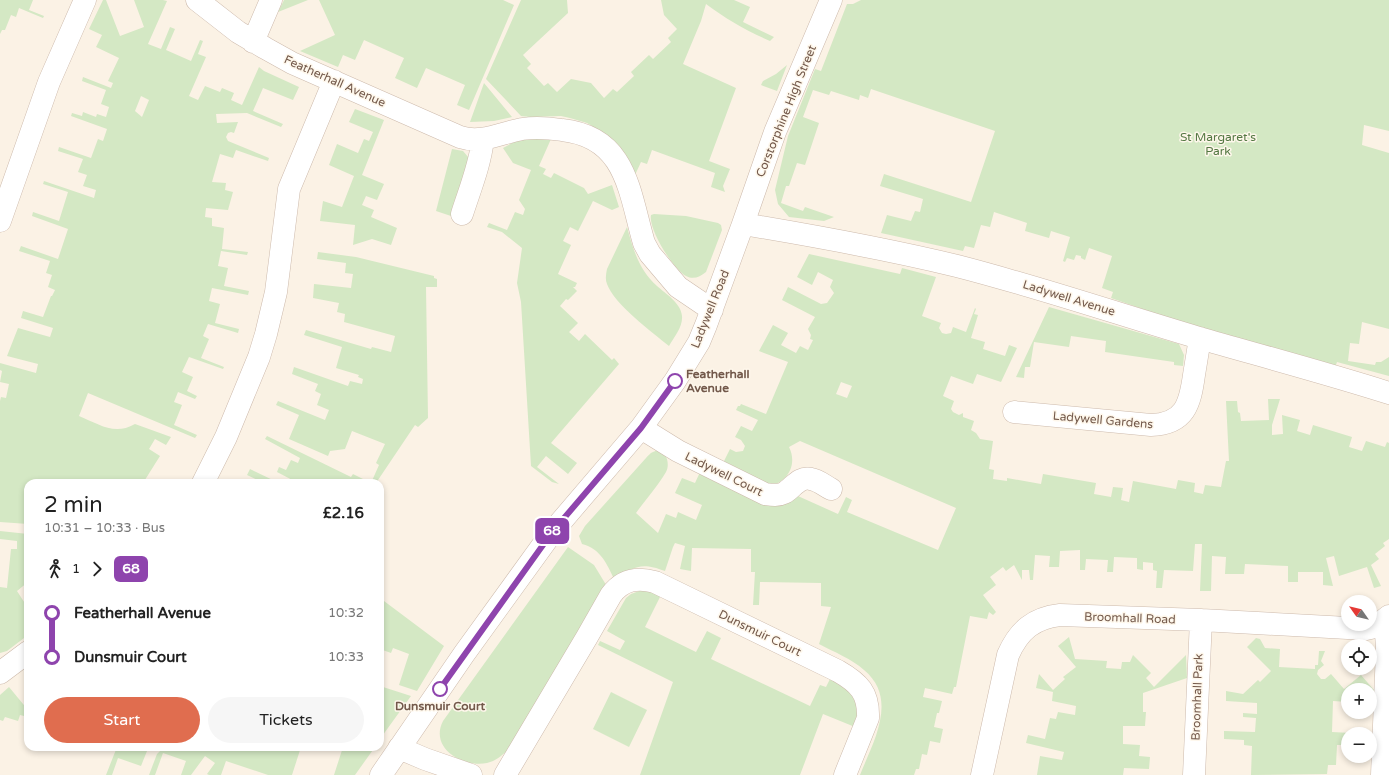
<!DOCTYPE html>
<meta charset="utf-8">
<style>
:root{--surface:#fff;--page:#f6f6f6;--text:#222;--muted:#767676;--accent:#e06d4f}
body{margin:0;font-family:"Varela Round",sans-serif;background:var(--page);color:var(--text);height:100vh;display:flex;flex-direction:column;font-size:15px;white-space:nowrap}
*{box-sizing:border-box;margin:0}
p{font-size:13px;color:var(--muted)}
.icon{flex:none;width:22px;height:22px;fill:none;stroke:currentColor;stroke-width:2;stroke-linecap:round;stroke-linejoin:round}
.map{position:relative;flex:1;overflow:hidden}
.side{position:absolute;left:24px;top:479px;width:360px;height:272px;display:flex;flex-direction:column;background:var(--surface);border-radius:12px;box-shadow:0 2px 6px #0003}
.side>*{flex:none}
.badge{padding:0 8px;border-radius:6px;font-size:14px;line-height:26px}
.needle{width:26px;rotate:304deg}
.buttons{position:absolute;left:1341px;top:595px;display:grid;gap:8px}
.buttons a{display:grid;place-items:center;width:36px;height:36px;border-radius:50%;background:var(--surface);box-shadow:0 2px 6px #0003;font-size:20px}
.map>.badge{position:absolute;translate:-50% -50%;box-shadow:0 0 0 2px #fff}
.legs{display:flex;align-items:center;gap:6px;height:44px;padding:0 20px;font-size:13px}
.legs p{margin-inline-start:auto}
.summary{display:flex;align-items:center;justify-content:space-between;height:68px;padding:0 20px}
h1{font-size:22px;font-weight:600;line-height:30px}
.action{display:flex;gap:8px;margin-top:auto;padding:8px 20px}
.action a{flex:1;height:46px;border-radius:24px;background:var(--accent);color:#fff;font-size:16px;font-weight:600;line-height:46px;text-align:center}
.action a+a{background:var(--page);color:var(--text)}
ul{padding:0 20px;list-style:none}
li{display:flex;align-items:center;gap:14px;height:44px;font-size:15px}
li i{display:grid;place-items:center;width:6px;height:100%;margin:0 5px;background:currentColor}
li i::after{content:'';width:10px;height:10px;margin:-5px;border:3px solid;border-radius:50%;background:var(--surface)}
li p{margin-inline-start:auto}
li:first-child i{background:linear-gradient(#0000 50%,currentColor 0)}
li:last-child i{background:linear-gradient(currentColor 50%,#0000 0)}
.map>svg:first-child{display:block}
.green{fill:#d4e8c4;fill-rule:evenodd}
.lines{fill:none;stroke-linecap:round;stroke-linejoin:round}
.minor-casing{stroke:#cdbaac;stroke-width:23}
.minor{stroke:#fff;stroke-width:22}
.line-1-casing{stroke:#fff;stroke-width:9}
.line-1{stroke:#8e44ad;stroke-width:6}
.stop-1-dot{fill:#fff;stroke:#8e44ad;stroke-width:2}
.labels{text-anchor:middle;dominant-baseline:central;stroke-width:3;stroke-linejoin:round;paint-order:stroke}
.street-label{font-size:12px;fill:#73594b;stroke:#fef7eb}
.park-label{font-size:12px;fill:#547843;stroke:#fef7eb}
.stop-label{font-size:12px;font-weight:bold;fill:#73594b;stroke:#fef7eb;text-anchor:start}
</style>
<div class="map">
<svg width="1389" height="775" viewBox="0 0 1389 775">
<rect width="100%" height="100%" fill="#fbf2e5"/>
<!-- green -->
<path class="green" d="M 0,0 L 33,0 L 29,10 L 44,16 L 43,18 L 19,8 L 16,17 L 11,15 L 5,30 L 2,30 L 0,34 Z
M 103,0 L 106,0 L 120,36 L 144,27 L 134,0 L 163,0 L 167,1 L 148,44 L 161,49 L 170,27 L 175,29 L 166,50 L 191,61 L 200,40 L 203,41 L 198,54 L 206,57 L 189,96 L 198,100 L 205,86 L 220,92 L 222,88 L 234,93 L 231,100 L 242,105 L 259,67 L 264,71 L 299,87 L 293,100 L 263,88 L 253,111 L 283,124 L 281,127 L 247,113 L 216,114 L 217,123 L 238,122 L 234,133 L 231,132 L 228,133 L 226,137 L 228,141 L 269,158 L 268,161 L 236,150 L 233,158 L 220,154 L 212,182 L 226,183 L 225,190 L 233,192 L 228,210 L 206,208 L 205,217 L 212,218 L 212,226 L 224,228 L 222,249 L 248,252 L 247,255 L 221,251 L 218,266 L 228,268 L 224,286 L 249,291 L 248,295 L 212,288 L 209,301 L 220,304 L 215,323 L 239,329 L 238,333 L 208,324 L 203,336 L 209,339 L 201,358 L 224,367 L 223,369 L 189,357 L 182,372 L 193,377 L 187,391 L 197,396 L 195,399 L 178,392 L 174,402 L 182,405 L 174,425 L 197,435 L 195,438 L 88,393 L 79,416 C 99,424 114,436 135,424 L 171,437 L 166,445 L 155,439 L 149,449 L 160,456 L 143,483 L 121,483 L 120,482 L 119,483 L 28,483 L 28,524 L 0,522 L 0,401 L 1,397 L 6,398 L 9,384 L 0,382 L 2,371 L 0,370 L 0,363 L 36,373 L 38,364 L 7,356 L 18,328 L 50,337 L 53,328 L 21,318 L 23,311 L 43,317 L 51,296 L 52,296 L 55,290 L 48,287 L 52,275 L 46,273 L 50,261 L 19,251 L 21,246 L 58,259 L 68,229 L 32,216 L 33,212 L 59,221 L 68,192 L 43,184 L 44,181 L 94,198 L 96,190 L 83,186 L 87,175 L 78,172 L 83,159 L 58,151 L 59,147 L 91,158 L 98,139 L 103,141 L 107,129 L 71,116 L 72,113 L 82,116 L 83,112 L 96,117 L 97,114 L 106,117 L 109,107 L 101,104 L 106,90 L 82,81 L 83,77 L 111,88 L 113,83 L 108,81 L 119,58 L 96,47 L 102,35 L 89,29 ZM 141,96 L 149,100 L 142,117 L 135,111 Z
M 284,0 L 308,0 L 278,12 Z
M 319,0 L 503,0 L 514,5 L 469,110 L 457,105 L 465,85 L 426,68 L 417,88 L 395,78 L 404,58 L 364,40 L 355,60 L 343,55 L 338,67 L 300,51 L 335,35 Z
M 521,0 L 567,0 L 568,13 L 523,55 L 531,64 L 527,68 L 544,86 L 548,83 L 557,92 L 571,79 L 591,83 L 604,98 L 613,89 L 617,92 L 634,76 L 631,72 L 649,55 L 653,59 L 671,42 L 668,38 L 677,29 L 664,15 L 661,0 L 734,0 L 750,7 L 743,22 L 774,37 L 770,41 C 747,31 726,19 706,4 L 701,21 L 683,64 L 736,88 L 709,161 L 730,169 L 723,186 L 725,192 L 711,187 L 715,173 L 652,150 L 647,164 L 641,162 L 635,175 L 607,136 L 599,130 L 587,123 L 570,118 L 561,116 L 530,117 L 521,116 L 486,79 Z
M 861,0 L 1389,0 L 1389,131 L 1364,125 L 1362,145 L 1389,153 L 1389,329 L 1362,322 L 1359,344 L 1350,343 L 1348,361 L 1375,365 L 1376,362 L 1381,362 L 1389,357 L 1389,376 L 1337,362 L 1335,368 L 1217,335 L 1111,298 L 1113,292 L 1102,288 L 1112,256 L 1089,248 L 1085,260 L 1081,258 L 1081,256 L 1076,255 L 1074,260 L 1067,258 L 1065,262 L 1063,261 L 1070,237 L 1051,231 L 1049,238 L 1025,231 L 1027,223 L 994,212 L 990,227 L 981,225 L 974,248 L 965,246 L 963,251 L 881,233 L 887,215 L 911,221 L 915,211 L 920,212 L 923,199 L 880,186 L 884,174 L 971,202 L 995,131 L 871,89 L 868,98 L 860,95 L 859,100 L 831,91 L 829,95 L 813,90 L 803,117 L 819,123 L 805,165 L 797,163 L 789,186 L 786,186 L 781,203 L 803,211 L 805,207 L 834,217 L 824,221 L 789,217 L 778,204 L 775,190 L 788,136 L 815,69 L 821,71 L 847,4 L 853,4 Z
M 787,65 L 777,91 L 761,85 L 763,81 L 776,74 Z
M 484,83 L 512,117 L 494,121 L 470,122 Z
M 355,109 L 384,120 L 362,175 L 384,184 L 377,200 L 366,196 L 362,205 L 374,210 L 371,217 L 397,228 L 391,245 L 372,239 L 353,245 L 355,225 L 320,221 L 323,201 L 342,207 L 354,176 L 329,165 L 337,144 L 358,153 L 364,139 L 369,141 L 373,132 L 349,122 Z
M 526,138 L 551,139 L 539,166 L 546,169 L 543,174 L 551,178 L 554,173 L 584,188 L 588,194 L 612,185 L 619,207 L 612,210 L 593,201 L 578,231 L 570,227 L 563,241 L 571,245 L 558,274 L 577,283 L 575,287 L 573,287 L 577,291 L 568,300 L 566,299 L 560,306 L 578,323 L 569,332 L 579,341 L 585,334 L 612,360 L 614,358 L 619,364 L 551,443 L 577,463 L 568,474 L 546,456 L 537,467 L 559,484 L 552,482 L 531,466 L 521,302 L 517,283 L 522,248 L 502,232 L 487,227 L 489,223 L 507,230 L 515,212 L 523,215 L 525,209 L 519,200 L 531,170 L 513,163 L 503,148 L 514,142 Z
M 452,149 L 463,151 L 469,158 L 454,217 L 436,211 Z
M 654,214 L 686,216 L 718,223 L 721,225 L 722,230 L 706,272 C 700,277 693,280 686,276 C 673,269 648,229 651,215 Z
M 627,227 C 633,249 639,270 657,286 C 666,294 681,303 682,316 C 683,327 674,337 669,346 C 652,332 614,304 607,284 C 605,279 606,274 607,269 Z
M 318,252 L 356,257 L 434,276 L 434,278 L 437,279 L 437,287 L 426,287 L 428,418 L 418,427 L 415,425 L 376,483 L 298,483 L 277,472 L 279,467 L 286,470 L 291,460 L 298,463 L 300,458 L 265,439 L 267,436 L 351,477 L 353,474 L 371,483 L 379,465 L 376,463 L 385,444 L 352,431 L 345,449 L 330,451 L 328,456 L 289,439 L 299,415 L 276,405 L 278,401 L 325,420 L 329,410 L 317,405 L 321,394 L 315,391 L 318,384 L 292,374 L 294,367 L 348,386 L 350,381 L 362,384 L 363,379 L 358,377 L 359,375 L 336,368 L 342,347 L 304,335 L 306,330 L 371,349 L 372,347 L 391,352 L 395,336 L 344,322 L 345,314 L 337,312 L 339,303 L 313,298 L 314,284 L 351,288 L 353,274 L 345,273 L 346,263 L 317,259 Z
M 809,254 L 900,274 L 902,268 L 936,277 L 922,316 L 941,323 L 939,328 L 942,333 L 946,334 L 951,333 L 953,327 L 966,332 L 975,308 L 976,309 L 974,314 L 978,315 L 971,338 L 985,342 L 983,349 L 1005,356 L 1009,345 L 1017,348 L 1001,382 L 977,374 L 973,384 L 951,376 L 943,396 L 954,401 L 951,409 L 953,412 L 959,415 L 963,413 L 963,417 L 974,421 L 971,430 L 976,433 L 980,439 L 993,441 L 989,469 L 994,470 L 993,479 L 1007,481 L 1007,478 L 1041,484 L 1043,474 L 1096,483 L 1094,494 L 1111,497 L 1113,487 L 1123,488 L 1121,500 L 1129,502 L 1133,481 L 1176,489 L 1178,480 L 1195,483 L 1194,492 L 1203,494 L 1205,485 L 1221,487 L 1226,461 L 1229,461 L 1226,401 L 1237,401 L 1238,412 L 1240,413 L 1241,421 L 1269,420 L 1268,399 L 1280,399 L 1272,425 L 1272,435 L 1283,434 L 1282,415 L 1300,420 L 1297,431 L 1310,435 L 1313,425 L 1352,437 L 1349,447 L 1362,451 L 1366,441 L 1385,447 L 1387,442 L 1389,443 L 1389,539 L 1383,543 L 1385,546 L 1375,554 L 1379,559 L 1371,565 L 1381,586 L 1374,588 L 1367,567 L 1339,576 L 1334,556 L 1326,558 L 1333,586 L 1323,585 L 1323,572 L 1298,572 L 1298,582 L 1288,582 L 1288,566 L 1245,564 L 1244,574 L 1225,574 L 1226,557 L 1212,556 L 1211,591 L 1200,591 L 1202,544 L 1195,544 L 1193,571 L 1164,570 L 1162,588 L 1156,588 L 1157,571 L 1153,570 L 1153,563 L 1143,562 L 1143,570 L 1137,569 L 1137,558 L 1114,557 L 1113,572 L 1107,572 L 1108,560 L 1086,559 L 1085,570 L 1080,570 L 1080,550 L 1060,551 L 1059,567 L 1049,567 L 1050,556 L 1035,555 L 1033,580 L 1030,580 L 1029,570 L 1022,570 L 1022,580 L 1014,565 L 1006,571 L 1003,567 L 990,577 L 996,585 L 983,595 L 996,612 L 993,615 L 989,612 L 987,619 L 970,616 L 956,687 L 954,687 L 952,694 L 925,688 L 923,697 L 942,701 L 939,713 L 937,713 L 934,727 L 943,729 L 940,743 L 930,741 L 927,755 L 922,754 L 919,769 L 916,769 L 914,775 L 860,775 C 873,742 899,699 864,670 C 852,659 834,652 819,644 L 831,607 L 821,606 L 821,583 L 760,582 L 759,605 L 753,605 L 755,572 L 751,572 L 751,549 L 692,548 L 691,571 L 680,569 L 685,546 L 675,543 L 673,547 L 665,571 C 641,562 634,566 615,581 C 607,564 601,549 582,544 L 579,536 L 585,526 L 646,458 C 648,456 650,453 653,452 C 665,446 671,463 666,472 C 658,486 646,499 636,513 L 658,533 L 666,514 L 676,518 L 678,512 L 696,520 L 702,505 L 675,493 L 682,478 L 695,483 L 701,470 L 789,492 L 838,514 L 846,497 L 852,500 L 847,512 L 938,550 L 956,508 L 800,441 L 789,447 C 798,465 787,483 769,486 L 723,463 L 730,449 L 736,452 L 743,451 L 745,446 L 741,440 L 735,437 L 741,426 L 752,431 L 758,420 L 736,410 L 738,406 L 740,406 L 741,404 L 766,414 L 788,362 L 759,351 L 773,325 L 788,333 L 781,345 L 796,353 L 800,346 L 808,350 L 813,340 L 810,339 L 811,335 L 808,329 L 815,317 L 782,300 L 788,287 L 821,304 L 827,303 L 834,293 L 830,287 L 833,280 L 818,272 L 812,285 L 797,277 ZM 841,382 L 852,386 L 847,398 L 836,394 Z
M 1049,307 L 1179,344 L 1184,355 L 1183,366 L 1174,365 L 1174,362 L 1105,352 L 1106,341 L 1071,336 L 1069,347 L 1034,342 L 1030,367 L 1025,367 L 1024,378 L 1016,377 Z
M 250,469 L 279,483 L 264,483 L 247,475 Z
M 0,531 L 28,534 L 28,582 L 17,591 L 28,608 L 28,635 L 7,651 L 0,653 L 0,587 L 7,588 L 11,549 L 17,549 L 17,541 L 0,539 Z
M 568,547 L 594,565 L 608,588 L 508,750 C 501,756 496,761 487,763 C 463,768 429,748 443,721 Z
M 642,590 L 661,595 L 645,627 L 696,652 L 707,631 L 721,638 L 711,659 L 810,706 L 820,685 L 826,687 L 830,679 C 837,681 852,691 855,698 C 859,706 857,719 855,727 L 823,714 L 800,775 L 640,775 L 673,682 L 598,645 L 600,641 L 620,650 L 625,641 L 607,631 L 626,598 L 631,594 Z
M 380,598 L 444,646 L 417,691 L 399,685 L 409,654 L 393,648 L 391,653 L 380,649 Z
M 1069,637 L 1075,659 L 1107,661 L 1106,668 L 1121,669 L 1122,662 L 1130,662 L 1133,655 L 1151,673 L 1146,678 L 1154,687 L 1186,655 L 1187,678 L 1143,693 L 1143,712 L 1146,712 L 1145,726 L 1123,726 L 1123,744 L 1140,745 L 1139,756 L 1150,757 L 1149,769 L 1124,768 L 1123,775 L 1037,775 L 1040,756 L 1062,760 L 1064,752 L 1026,743 L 1028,735 L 1045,739 L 1050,718 L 1056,719 L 1058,712 L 1075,715 L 1076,706 L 1052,701 L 1053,692 L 1036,688 L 1039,674 L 1053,690 L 1065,679 L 1063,677 L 1076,667 L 1058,646 Z
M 1256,638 L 1260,639 L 1265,648 L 1280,649 L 1279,667 L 1315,669 L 1315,665 L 1318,665 L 1319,651 L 1325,651 L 1321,661 L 1324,665 L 1318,670 L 1317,674 L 1321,679 L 1325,679 L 1331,674 L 1344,689 L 1361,675 L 1374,690 L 1373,698 L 1370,698 L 1370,690 L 1348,690 L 1348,702 L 1333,701 L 1332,732 L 1351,733 L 1350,734 L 1348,734 L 1348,745 L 1337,745 L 1336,765 L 1328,765 L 1327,774 L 1251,775 L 1252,746 L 1244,745 L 1244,740 L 1224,739 L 1224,731 L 1255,732 L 1256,718 L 1243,717 L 1243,713 L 1257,714 L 1257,703 L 1226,701 L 1226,691 L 1243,694 L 1258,680 L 1260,682 L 1271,671 L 1247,647 Z
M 380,686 L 411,696 L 380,739 Z
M 9,687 L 28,710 L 28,713 L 24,716 L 20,715 L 18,721 L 5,717 L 3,721 L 0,720 L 0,695 Z
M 611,692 L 647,710 L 629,747 L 593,729 Z
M 117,747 L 151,747 L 147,751 L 141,766 L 118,758 L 112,775 L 106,775 Z
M 164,747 L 301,747 L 292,775 L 268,775 L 226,761 L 221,775 L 209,775 L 207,774 L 215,763 L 205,756 L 191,775 L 181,775 L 186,761 L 163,753 L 155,775 L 149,775 L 157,754 Z
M 343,747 L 375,747 L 355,775 L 334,775 Z"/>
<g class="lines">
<!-- minor casing -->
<g class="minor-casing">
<path id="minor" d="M 197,0 L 238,32 L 265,48 L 292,63 L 460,137 C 481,144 501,133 522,129 C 535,127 549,128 562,130 C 627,137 629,192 644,243 L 650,254 L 678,287 L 712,310
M 253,42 L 271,0
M 462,214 C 470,189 480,165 483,139
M 0,221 L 49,82 L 85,0
M 743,224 C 815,236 887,249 957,266 C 1039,287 1118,314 1199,338 C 1262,356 1326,373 1389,393
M 1014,412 L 1151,425 C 1185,424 1190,404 1194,375 C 1196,363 1198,350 1200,338
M 641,428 L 678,451 L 765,494 C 772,495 778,496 784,493 C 793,488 799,476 811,479 C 818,480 825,486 831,489
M 203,483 L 226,437 L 259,357 L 266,334 L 276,292 L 289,189 L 334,81
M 0,673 L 28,652
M 399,748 L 425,759 L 471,775
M 381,775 L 464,654 L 553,531 L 641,428 L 675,381 L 699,342 L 706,325 L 743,224 L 775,132 L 831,0
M 505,775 L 587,637 L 611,595 C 622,580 637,577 655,582 L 838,671 C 859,683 869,693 868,718 L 845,775
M 982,775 L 1008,655 C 1019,630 1034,618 1060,615 L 1201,620 L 1366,629 L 1375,627 L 1389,616
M 1194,775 L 1201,620
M 1382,775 L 1387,650 L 1386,632 L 1383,622"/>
</g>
<!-- minor -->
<use href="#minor" class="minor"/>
</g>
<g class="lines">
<!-- line-1 casing -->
<g class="line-1-casing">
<path id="line-1" d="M 440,689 L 553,531 L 641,428 L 675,381"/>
</g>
<!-- line-1 -->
<use href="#line-1" class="line-1"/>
</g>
<!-- markers -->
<g class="stop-1-dot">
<circle cx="675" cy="381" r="7"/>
<circle cx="440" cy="689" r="7"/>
</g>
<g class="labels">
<!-- street labels -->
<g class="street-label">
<text transform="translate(335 81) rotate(24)">Featherhall Avenue</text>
<text transform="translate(786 111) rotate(-68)">Corstorphine High Street</text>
<text transform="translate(1069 298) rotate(17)">Ladywell Avenue</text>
<text transform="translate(710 309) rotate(-68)">Ladywell Road</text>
<text transform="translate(1103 420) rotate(5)">Ladywell Gardens</text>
<text transform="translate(724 474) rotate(26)">Ladywell Court</text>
<text transform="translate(1130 618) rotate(2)">Broomhall Road</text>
<text transform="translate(760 633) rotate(26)">Dunsmuir Court</text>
<text transform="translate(1197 697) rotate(-88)">Broomhall Park</text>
</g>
<!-- park labels -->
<g class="park-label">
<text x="1218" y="137">St Margaret's<tspan x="1218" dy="14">Park</tspan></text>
</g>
<!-- stop labels -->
<g class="stop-label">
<text x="686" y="374">Featherhall<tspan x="686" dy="14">Avenue</tspan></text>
<text x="440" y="706" text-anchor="middle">Dunsmuir Court</text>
</g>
</g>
</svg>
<div class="buttons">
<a><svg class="needle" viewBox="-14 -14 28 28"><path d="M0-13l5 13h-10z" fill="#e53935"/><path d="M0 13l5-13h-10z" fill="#767676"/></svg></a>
<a><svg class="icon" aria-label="locate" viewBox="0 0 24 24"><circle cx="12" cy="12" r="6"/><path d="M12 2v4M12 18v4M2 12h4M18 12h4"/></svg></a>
<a>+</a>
<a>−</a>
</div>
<b class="badge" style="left:552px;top:531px;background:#8e44ad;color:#fff">68</b>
<section class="side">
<div class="summary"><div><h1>2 min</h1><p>10:31 – 10:33 · Bus</p></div><b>£2.16</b></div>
<div class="legs"><svg class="icon" aria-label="walk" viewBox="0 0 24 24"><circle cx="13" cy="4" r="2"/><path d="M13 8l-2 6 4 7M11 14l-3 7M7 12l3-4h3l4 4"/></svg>1<svg class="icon" aria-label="forward" viewBox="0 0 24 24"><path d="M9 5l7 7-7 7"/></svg><b class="badge" style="background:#8e44ad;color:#fff">68</b></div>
<ul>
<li><i style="color:#8e44ad"></i><b>Featherhall Avenue</b><p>10:32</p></li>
<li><i style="color:#8e44ad"></i><b>Dunsmuir Court</b><p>10:33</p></li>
</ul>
<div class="action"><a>Start</a><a>Tickets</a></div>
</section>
</div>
